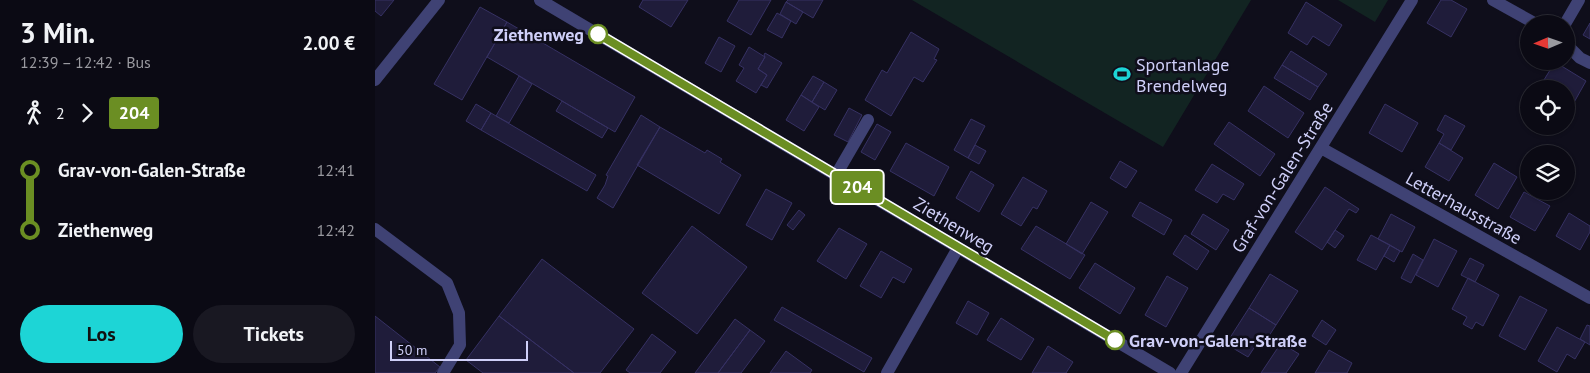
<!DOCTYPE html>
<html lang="de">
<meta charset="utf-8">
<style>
:root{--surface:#0b0a14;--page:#191822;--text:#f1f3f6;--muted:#9a9aa0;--line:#2b2b34;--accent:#1dd5d6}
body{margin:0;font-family:"PT Sans",sans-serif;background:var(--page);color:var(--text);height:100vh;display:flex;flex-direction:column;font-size:19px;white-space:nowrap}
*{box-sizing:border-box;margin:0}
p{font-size:16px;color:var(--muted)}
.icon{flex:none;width:28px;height:28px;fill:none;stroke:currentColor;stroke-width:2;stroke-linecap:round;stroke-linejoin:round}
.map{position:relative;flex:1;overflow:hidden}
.panel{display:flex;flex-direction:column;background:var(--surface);width:375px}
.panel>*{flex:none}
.badge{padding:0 10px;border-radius:4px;font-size:18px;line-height:32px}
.needle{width:32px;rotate:268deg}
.tools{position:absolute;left:1145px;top:15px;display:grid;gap:10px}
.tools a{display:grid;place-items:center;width:55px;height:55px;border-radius:50%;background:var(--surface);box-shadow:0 1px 4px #0004,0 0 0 1px var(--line);font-size:25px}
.scale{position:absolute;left:15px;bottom:12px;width:138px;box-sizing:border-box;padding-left:5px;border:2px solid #cfcff8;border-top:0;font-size:14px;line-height:18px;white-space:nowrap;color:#cfcff8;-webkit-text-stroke:4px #0f0e1b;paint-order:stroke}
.map>.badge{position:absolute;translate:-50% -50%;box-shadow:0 0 0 2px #fff}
.legs{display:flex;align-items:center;gap:8px;height:55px;padding:0 20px;font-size:16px}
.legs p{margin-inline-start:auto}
.head{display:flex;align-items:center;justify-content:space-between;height:85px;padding:0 20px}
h1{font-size:28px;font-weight:800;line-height:38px}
.action{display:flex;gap:10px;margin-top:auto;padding:10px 20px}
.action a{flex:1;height:58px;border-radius:30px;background:var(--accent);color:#111;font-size:20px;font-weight:800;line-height:58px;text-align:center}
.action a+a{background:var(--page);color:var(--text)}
ul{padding:0 20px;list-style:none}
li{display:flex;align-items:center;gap:18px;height:60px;font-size:19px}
li i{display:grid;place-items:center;width:8px;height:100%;margin:0 6px;background:currentColor}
li i::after{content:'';width:12px;height:12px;margin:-6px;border:4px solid;border-radius:50%;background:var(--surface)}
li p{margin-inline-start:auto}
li:first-child i{background:linear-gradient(#0000 50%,currentColor 0)}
li:last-child i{background:linear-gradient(currentColor 50%,#0000 0)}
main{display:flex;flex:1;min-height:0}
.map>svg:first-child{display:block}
.green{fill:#122422}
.building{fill:#1f1c3a;stroke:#363163}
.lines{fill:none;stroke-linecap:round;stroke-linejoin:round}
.minor{stroke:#3f4274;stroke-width:12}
.line-1-casing{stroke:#fff;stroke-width:11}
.line-1{stroke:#6b8e23;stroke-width:8}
.stop-1-dot{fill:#fff;stroke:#6b8e23;stroke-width:2.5}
.labels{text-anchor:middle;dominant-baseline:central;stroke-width:5;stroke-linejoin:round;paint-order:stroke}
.stop-label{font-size:18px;font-weight:bold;fill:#cfcff8;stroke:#0f0e1b;text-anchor:end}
.poi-label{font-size:18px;fill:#cfcff8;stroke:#0f0e1b;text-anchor:start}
.street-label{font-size:18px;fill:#cfcff8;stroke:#0f0e1b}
</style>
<main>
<section class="panel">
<div class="head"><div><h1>3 Min.</h1><p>12:39 – 12:42 · Bus</p></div><b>2.00 €</b></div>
<div class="legs"><svg class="icon" aria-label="walk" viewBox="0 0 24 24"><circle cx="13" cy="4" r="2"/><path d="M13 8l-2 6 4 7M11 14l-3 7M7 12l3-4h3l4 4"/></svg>2<svg class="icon" aria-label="forward" viewBox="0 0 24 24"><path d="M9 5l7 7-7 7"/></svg><b class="badge" style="background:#6b8e23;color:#fff">204</b></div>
<ul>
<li><i style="color:#6b8e23"></i><b>Grav-von-Galen-Straße</b><p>12:41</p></li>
<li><i style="color:#6b8e23"></i><b>Ziethenweg</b><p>12:42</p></li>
</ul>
<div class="action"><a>Los</a><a>Tickets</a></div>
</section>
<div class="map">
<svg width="1215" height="373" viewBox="0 0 1215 373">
<rect width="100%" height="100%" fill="#0f0e1b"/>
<!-- green -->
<path class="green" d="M 537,0 L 876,0 L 788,147 Z
M 963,0 L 1013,0 L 1000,22 Z"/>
<!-- building -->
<path class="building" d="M 0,0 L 19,0 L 6,16 L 0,11 Z
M 268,0 L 313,0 L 296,27 L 264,7 Z
M 364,0 L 396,0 L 376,35 L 352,21 Z
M 413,0 L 448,0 L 438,18 L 411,2 Z
M 1066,0 L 1076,0 L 1092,9 L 1076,37 L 1052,23 Z
M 411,2 L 428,12 L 421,24 L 405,14 Z
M 931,2 L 967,25 L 954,46 L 938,36 L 932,45 L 913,33 Z
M 105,7 L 132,22 L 87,100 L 59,84 Z
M 402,13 L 416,21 L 407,38 L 392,30 Z
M 132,22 L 260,97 L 240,132 L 112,57 Z
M 1215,23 L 1215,39 L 1208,35 Z
M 536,32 L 564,49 L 559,59 L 562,60 L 548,82 L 539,77 L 516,116 L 490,100 L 507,70 L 512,73 Z
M 344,37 L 360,46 L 346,72 L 330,63 Z
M 374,47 L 390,57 L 383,69 L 392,75 L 381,93 L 361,81 L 369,68 L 364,65 Z
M 916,51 L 952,74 L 943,87 L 907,65 Z
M 390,53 L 407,63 L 392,88 L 386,85 L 392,75 L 383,69 L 390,57 L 389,55 Z
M 1180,62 L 1211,81 L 1197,106 L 1191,103 L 1191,89 L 1164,88 Z
M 907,65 L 943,87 L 935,100 L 899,78 Z
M 144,76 L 157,84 L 134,123 L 121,116 Z
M 438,76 L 449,82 L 437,102 L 426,95 Z
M 449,82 L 462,90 L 450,110 L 437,102 Z
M 889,86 L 929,113 L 913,138 L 873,111 Z
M 426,95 L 444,107 L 429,131 L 411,120 Z
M 187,101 L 233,128 L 227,138 L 181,111 Z
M 101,104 L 116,113 L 106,130 L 91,121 Z
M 1010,104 L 1043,123 L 1027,152 L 994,133 Z
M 474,108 L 487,115 L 473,142 L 459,135 Z
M 116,113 L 221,175 L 212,191 L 106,130 Z
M 266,115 L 285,127 L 238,208 L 222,198 L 230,185 L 233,176 L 231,175 Z
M 1070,115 L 1090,126 L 1076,150 L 1064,143 L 1069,134 L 1062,130 Z
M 596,119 L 610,126 L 593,158 L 579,150 Z
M 854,122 L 900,154 L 885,176 L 839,144 Z
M 502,124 L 516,132 L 500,160 L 486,152 Z
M 285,127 L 330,153 L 332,150 L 347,159 L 345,162 L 366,175 L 344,214 L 262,165 Z
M 531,143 L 574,167 L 559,196 L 515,171 Z
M 1064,143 L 1088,158 L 1074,181 L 1050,167 Z
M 600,145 L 611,151 L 604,164 L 593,158 Z
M 745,161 L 762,171 L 751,188 L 735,178 Z
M 1119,163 L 1142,177 L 1123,209 L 1100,195 Z
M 837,164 L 869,184 L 859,200 L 848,194 L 842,203 L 820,190 Z
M 596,171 L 619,185 L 604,212 L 581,198 Z
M 648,177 L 672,191 L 662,209 L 658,207 L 646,226 L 626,214 Z
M 950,187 L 984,209 L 981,213 L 974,209 L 947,250 L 920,232 Z
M 391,189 L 417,203 L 397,240 L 371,225 Z
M 1149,192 L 1175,206 L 1160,231 L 1135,217 Z
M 716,202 L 733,212 L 707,254 L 691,244 Z
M 765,202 L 797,220 L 789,235 L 757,216 Z
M 424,210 L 430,215 L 418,230 L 412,225 Z
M 1194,213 L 1215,226 L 1215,232 L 1205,250 L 1181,236 Z
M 828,214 L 854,230 L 841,250 L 816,234 Z
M 1016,214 L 1040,227 L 1027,252 L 1003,239 Z
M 317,226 L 372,267 L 322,334 L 267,293 Z
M 661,226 L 710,255 L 695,279 L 646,249 Z
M 464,228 L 492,244 L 471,279 L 442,261 Z
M 960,230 L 969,236 L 960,248 L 952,242 Z
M 810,235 L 834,251 L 822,270 L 798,254 Z
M 996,235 L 1015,245 L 1001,270 L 982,260 Z
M 1059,239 L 1082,251 L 1063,287 L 1041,275 Z
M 1015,245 L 1025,251 L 1019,262 L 1009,256 Z
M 506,251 L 537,269 L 529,283 L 518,277 L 506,298 L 485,286 Z
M 1038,254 L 1048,260 L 1036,283 L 1026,278 Z
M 1095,258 L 1109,265 L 1100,282 L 1086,275 Z
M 167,259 L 259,329 L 225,373 L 199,373 L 124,316 Z
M 720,263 L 760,288 L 745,314 L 704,288 Z
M 895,274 L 923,291 L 901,325 L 874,308 Z
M 792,276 L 813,288 L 791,327 L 770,315 Z
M 1093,278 L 1124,295 L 1108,326 L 1101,322 L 1097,329 L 1088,324 L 1092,317 L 1077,309 Z
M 1145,296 L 1172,310 L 1150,350 L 1124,336 Z
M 593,301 L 614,313 L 602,335 L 581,323 Z
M 407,307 L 497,358 L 489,372 L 399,320 Z
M 874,308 L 901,325 L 892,339 L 887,336 L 873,357 L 851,344 Z
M 0,316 L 65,367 L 60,373 L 0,373 Z
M 124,316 L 199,373 L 108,373 L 91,360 Z
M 626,318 L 659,339 L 646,360 L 612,340 Z
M 360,319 L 375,330 L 343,373 L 320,373 Z
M 947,320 L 961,330 L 951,345 L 937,336 Z
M 1212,325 L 1215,326 L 1215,345 L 1205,339 Z
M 1182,327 L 1210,342 L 1200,359 L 1192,354 L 1182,372 L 1163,361 Z
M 375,330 L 390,341 L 366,373 L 343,373 Z
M 277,334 L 301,352 L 285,373 L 255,373 L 251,370 Z
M 906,343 L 924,354 L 911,373 L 886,373 Z
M 673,346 L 698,362 L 691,373 L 657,373 Z
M 954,350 L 977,363 L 972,373 L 940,373 Z
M 411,351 L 437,370 L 435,373 L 395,373 Z"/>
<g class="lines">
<!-- minor -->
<path class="minor" d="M 165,0 L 795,373
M 1118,0 L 1161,24
M 1190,24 L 1204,0
M 1191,44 L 1205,58 L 1215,63
M 0,80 L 64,0
M 946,148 L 1215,298
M 461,175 L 493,120
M 0,229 L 72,283 L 84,313 L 85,345 L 68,373
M 512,373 L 583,248
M 806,373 L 1037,0"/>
</g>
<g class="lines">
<!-- line-1 casing -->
<g class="line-1-casing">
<path id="line-1" d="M 223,34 L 740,340"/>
</g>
<!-- line-1 -->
<use href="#line-1" class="line-1"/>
</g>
<!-- icons -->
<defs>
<g id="stadium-bare" transform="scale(1.35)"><path d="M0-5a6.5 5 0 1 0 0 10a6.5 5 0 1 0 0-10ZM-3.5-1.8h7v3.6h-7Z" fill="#1dd5d6" stroke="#0f0e1b" stroke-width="2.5" paint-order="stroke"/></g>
</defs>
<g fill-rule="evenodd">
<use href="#stadium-bare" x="747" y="74"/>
</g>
<!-- markers -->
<g class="stop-1-dot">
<circle cx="223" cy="34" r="9"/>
<circle cx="740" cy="340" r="9"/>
</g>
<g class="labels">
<!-- stop labels -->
<g class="stop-label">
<text x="209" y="34">Ziethenweg</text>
<text x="754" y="340" text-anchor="start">Grav-von-Galen-Straße</text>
</g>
<!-- poi labels -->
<g class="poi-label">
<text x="761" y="64">Sportanlage<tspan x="761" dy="21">Brendelweg</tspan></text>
</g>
<!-- street labels -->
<g class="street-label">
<text transform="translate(907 177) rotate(-58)">Graf-von-Galen-Straße</text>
<text transform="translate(1089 208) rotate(29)">Letterhausstraße</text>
<text transform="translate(579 225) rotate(31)">Ziethenweg</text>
</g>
</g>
</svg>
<div class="tools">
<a><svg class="needle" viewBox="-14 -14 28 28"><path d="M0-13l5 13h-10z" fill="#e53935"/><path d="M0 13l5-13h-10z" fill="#9a9aa0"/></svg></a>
<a><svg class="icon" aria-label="locate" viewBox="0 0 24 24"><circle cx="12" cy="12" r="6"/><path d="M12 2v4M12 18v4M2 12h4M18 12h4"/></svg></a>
<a><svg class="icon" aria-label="layers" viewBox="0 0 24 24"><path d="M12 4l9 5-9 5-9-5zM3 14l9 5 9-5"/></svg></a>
</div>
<div class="scale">50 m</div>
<b class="badge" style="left:482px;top:187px;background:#6b8e23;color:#fff">204</b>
</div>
</main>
